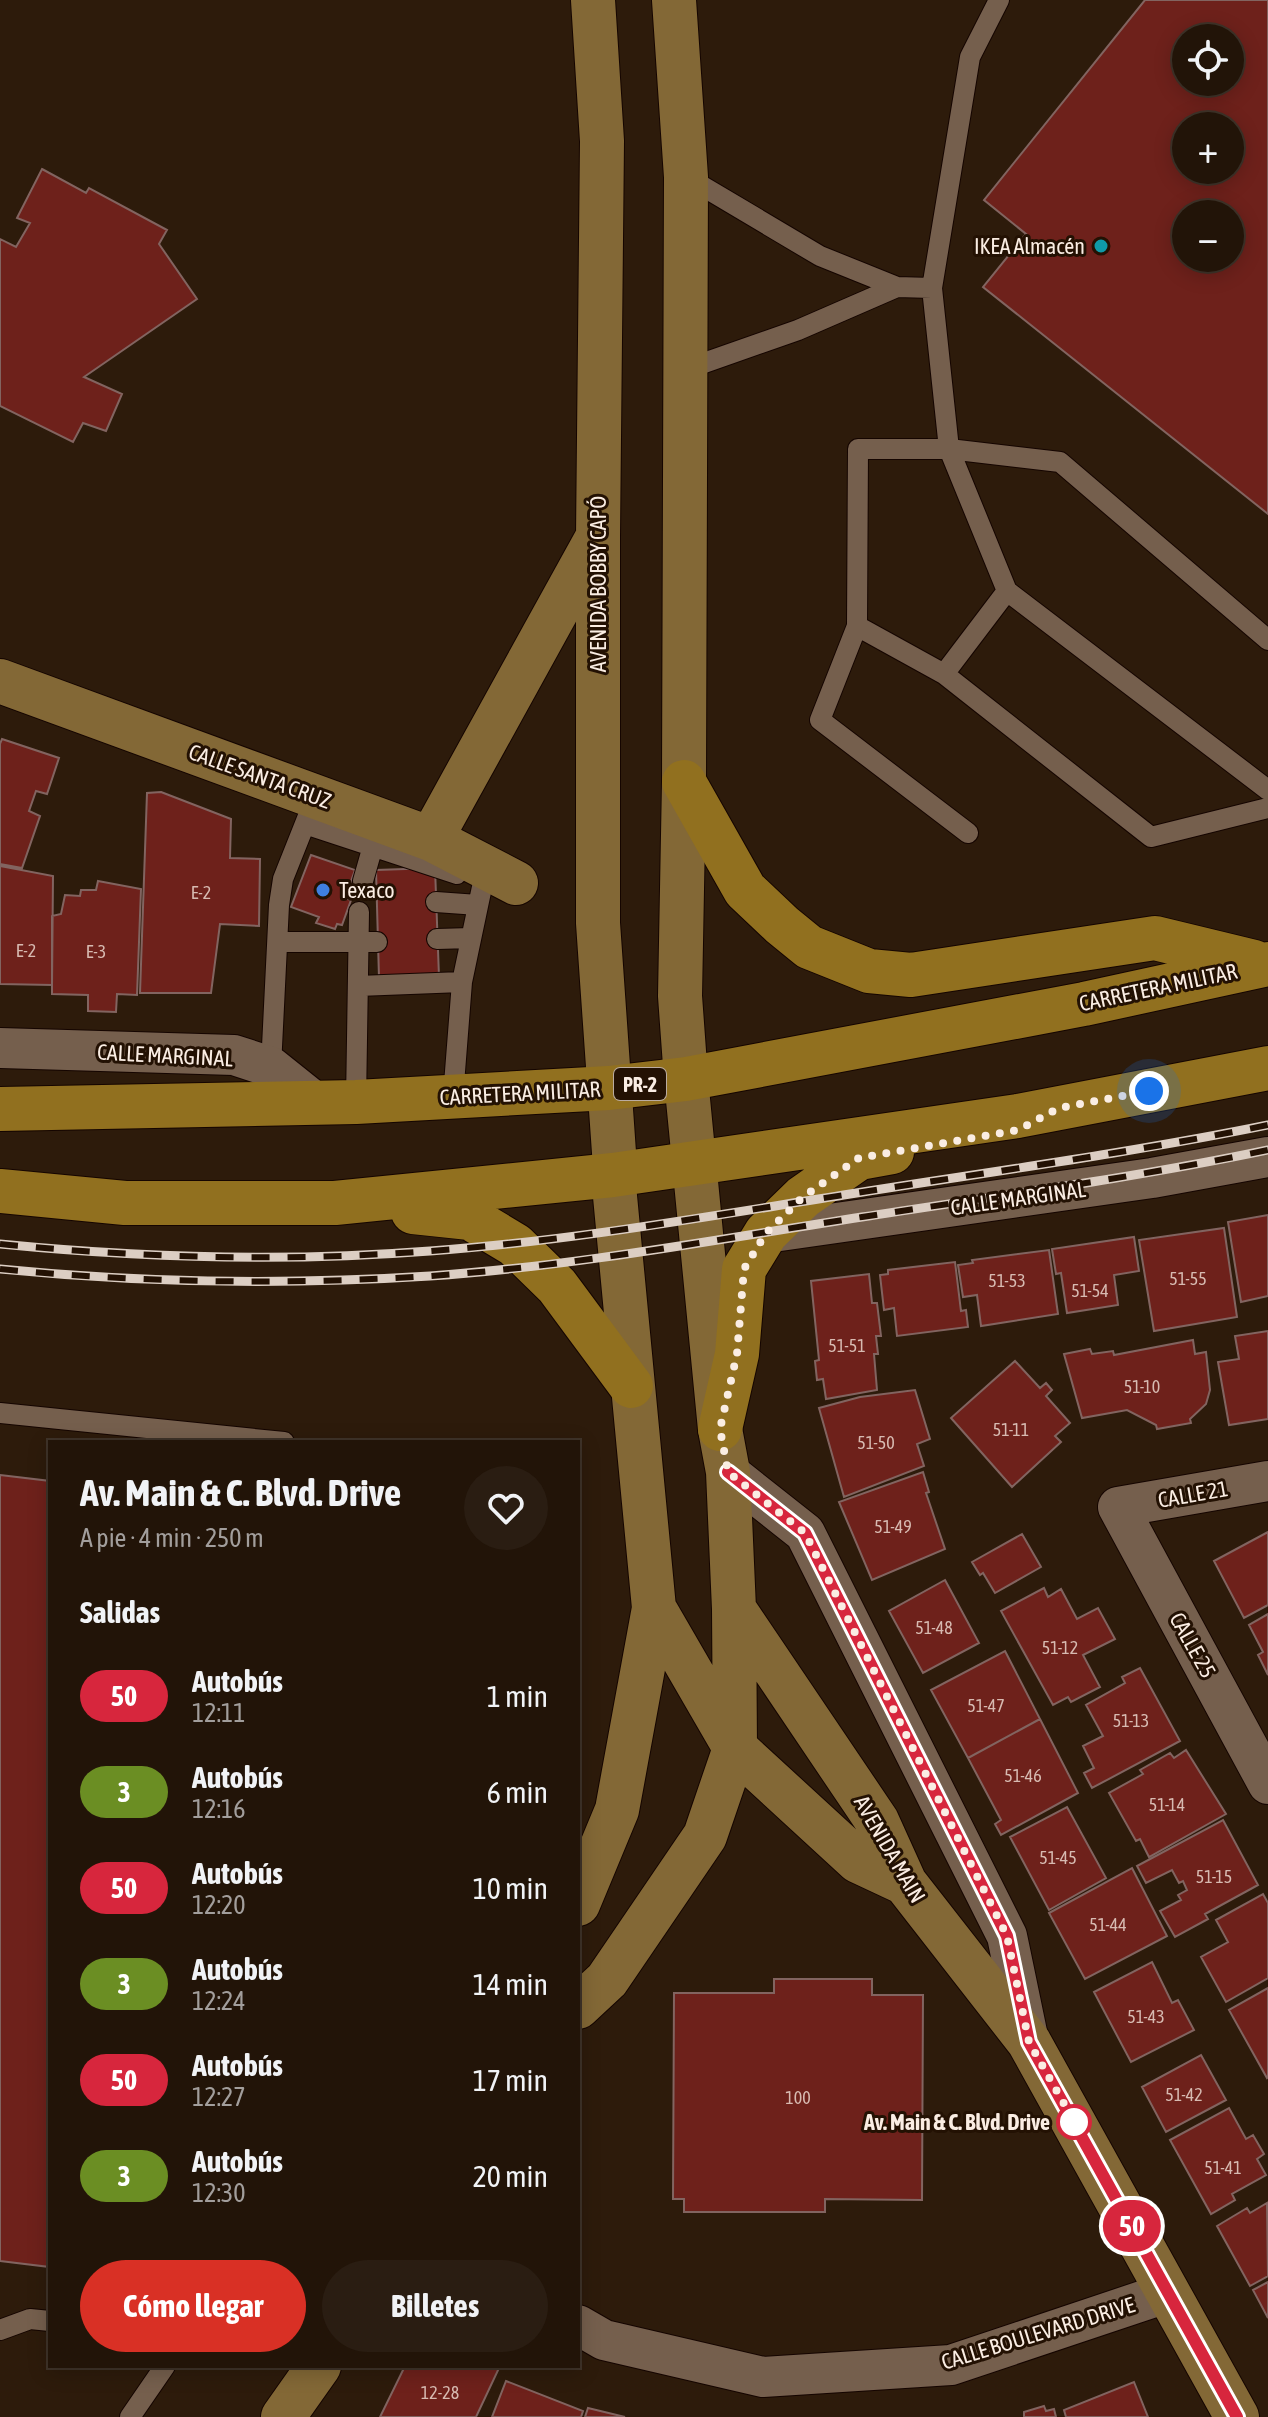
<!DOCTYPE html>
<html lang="es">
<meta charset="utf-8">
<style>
:root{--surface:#221408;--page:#2a1d12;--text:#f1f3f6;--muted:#a29e9c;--line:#3f3329;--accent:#d93025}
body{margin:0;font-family:"Asap Condensed",sans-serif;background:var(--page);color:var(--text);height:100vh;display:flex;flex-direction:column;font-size:30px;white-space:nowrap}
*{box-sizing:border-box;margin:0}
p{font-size:26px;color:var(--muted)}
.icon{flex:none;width:44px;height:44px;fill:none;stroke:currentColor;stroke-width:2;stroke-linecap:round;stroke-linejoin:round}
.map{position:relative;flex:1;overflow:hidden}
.details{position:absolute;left:48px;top:1440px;width:532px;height:928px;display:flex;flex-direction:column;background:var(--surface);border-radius:0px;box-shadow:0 4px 20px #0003,0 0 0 2px var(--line)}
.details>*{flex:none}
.badge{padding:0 16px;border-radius:26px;font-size:28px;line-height:52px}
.controls{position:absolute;left:1172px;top:24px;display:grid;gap:16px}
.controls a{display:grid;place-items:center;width:72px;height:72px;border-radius:50%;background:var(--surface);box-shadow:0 4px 20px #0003,0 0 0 2px var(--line);font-size:40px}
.you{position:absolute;width:40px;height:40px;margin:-20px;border:6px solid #fff;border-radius:50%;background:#1a73e8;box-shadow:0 0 0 12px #1a73e833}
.map>.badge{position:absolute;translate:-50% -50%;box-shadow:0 0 0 4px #fff}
h2{padding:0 32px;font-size:30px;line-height:72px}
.round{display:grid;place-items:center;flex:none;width:84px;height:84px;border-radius:42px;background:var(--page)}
.summary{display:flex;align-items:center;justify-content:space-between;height:136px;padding:0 32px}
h1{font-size:38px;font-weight:700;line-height:60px}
.cta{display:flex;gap:16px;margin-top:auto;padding:16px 32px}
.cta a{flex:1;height:92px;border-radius:48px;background:var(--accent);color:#fff;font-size:32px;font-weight:700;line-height:92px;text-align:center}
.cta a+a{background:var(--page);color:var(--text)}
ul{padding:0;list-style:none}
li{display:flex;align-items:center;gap:24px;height:96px;padding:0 32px}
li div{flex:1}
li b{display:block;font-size:30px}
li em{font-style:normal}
li .badge{min-width:88px;font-weight:700;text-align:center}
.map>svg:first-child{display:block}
.building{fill:#6e211b;stroke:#826460;stroke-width:2;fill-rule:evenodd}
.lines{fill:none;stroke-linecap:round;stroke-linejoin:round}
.lane-casing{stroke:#150500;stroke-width:22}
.street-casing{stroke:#150500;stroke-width:42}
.secondary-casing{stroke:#150500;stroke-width:46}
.primary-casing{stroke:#150500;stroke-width:46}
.lane{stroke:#755f4d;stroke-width:20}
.street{stroke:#755f4d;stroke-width:40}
.secondary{stroke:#836836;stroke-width:44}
.primary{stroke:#91701f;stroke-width:44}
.rail-casing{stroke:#dccec3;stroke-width:9}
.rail{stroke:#231103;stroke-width:6;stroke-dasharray:18;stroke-linecap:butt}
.line-casing{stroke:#fff;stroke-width:18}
.line{stroke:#d7263d;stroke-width:12}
.walk{stroke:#faede3;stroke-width:8;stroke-dasharray:0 14.4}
.culture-dot{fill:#0f9aa8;stroke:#231103;stroke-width:3}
.shop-dot{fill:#3f7fe0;stroke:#231103;stroke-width:3}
.stop-dot{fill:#fff;stroke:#d7263d;stroke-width:4}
.labels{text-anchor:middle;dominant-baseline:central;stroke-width:6;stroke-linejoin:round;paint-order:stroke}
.number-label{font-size:18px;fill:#d7bab1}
.shield{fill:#231103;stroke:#baaba0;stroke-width:2}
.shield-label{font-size:20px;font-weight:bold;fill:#faede3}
.poi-label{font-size:22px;fill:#faede3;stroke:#231103;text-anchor:end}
.street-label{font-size:22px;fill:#faede3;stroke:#231103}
.stop-label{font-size:22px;font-weight:bold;fill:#faede3;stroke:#231103;text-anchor:end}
</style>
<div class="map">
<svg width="1268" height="2417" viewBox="0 0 1268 2417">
<rect width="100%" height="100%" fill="#2d1b0b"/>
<!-- building -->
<path class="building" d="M 1145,0 L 1268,0 L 1268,514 L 983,287 L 1026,234 L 984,200 ZM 1186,38 L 1230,38 L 1230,82 L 1186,82 ZM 1186,126 L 1230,126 L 1230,170 L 1186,170 ZM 1186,214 L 1230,214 L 1230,258 L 1186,258 Z
M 42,169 L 86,193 L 89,188 L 167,230 L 159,244 L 197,299 L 84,377 L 122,394 L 106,431 L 83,423 L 73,442 L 0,406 L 0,239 L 16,247 L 30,223 L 17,218 Z
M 2,739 L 59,758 L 47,794 L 36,791 L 29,811 L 40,816 L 22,868 L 0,864 L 0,744 Z
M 161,792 L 231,819 L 230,858 L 260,859 L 259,926 L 220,924 L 211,993 L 140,993 L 147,793 Z
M 311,855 L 355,870 L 345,898 L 351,900 L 342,925 L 337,924 L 335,929 L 316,923 L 319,917 L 291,907 Z
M 0,866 L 53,876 L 52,985 L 0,984 Z
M 435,868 L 439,977 L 379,978 L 376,870 Z
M 98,881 L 141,889 L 137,995 L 117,994 L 116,1012 L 88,1011 L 88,995 L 52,994 L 52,916 L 61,914 L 65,895 L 80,896 L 81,890 L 96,890 Z
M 1268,1215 L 1268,1296 L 1241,1302 L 1228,1222 Z
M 1224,1228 L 1237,1317 L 1154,1331 L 1139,1240 Z
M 1134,1237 L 1139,1271 L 1114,1275 L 1118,1305 L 1067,1313 L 1061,1273 L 1056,1274 L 1052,1249 Z
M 1049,1250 L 1058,1314 L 981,1326 L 977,1295 L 963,1297 L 958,1265 L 973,1263 L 972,1260 Z
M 955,1262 L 961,1311 L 966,1310 L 968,1327 L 897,1336 L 894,1308 L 884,1310 L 880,1275 L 888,1274 L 888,1270 Z
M 869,1274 L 872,1303 L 877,1303 L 881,1336 L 876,1336 L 878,1354 L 874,1354 L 877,1390 L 826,1399 L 823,1379 L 817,1380 L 815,1361 L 819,1360 L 811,1281 Z
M 1268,1331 L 1268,1419 L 1229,1425 L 1218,1362 L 1239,1359 L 1235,1336 Z
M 1193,1340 L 1195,1354 L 1206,1352 L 1210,1390 L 1206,1404 L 1190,1419 L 1191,1423 L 1157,1429 L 1156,1425 L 1127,1410 L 1082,1418 L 1064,1354 L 1090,1349 L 1092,1354 L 1113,1351 L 1114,1355 Z
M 1015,1361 L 1040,1388 L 1046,1383 L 1052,1390 L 1046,1396 L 1070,1423 L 1055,1436 L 1061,1442 L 1012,1487 L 951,1418 Z
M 915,1390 L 930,1439 L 917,1444 L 924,1466 L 844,1497 L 819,1408 L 860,1397 Z
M 923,1472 L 929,1492 L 926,1493 L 945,1549 L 872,1580 L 839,1502 Z
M 0,1475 L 50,1481 L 50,2267 L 0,2261 Z
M 1268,1532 L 1268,1605 L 1244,1618 L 1214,1561 Z
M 1022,1534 L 1041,1567 L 995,1593 L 983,1573 L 980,1575 L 972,1562 Z
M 945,1580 L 979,1643 L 923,1673 L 889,1611 Z
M 1044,1588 L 1048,1597 L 1061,1589 L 1077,1619 L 1098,1608 L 1115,1639 L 1083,1655 L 1100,1687 L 1071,1702 L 1068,1697 L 1053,1705 L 1001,1611 Z
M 1268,1614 L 1268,1675 L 1258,1655 L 1263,1652 L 1249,1625 Z
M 1005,1651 L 1040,1719 L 968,1758 L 931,1690 Z
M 1140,1668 L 1180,1741 L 1092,1788 L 1084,1773 L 1094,1768 L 1083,1746 L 1103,1736 L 1086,1705 L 1125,1683 L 1122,1677 Z
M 1040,1719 L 1078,1793 L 1001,1835 L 995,1824 L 1001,1820 L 968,1758 Z
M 1186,1750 L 1226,1814 L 1149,1857 L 1140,1839 L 1136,1841 L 1109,1793 L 1143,1774 L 1140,1770 L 1170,1753 L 1174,1758 Z
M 1067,1807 L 1106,1878 L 1049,1910 L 1010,1837 Z
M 1223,1820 L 1258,1885 L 1205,1914 L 1208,1919 L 1175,1937 L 1160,1911 L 1181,1900 L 1178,1895 L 1187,1890 L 1183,1881 L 1179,1883 L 1172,1870 L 1146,1883 L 1137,1866 Z
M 1132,1868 L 1167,1936 L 1085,1979 L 1049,1913 Z
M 1263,1894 L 1268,1903 L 1268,1978 L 1226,2002 L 1201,1957 L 1228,1942 L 1216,1920 Z
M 1152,1962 L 1172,2003 L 1178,2000 L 1194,2030 L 1131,2062 L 1094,1992 Z
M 774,1979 L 872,1979 L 872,1995 L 923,1995 L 922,2200 L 825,2199 L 825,2212 L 684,2212 L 684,2199 L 673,2199 L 674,1993 L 774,1993 Z
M 1268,1988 L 1268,2077 L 1267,2078 L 1229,2010 Z
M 1201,2055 L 1226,2100 L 1166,2132 L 1142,2087 Z
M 1229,2108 L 1246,2139 L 1253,2135 L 1264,2154 L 1257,2159 L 1266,2175 L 1232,2194 L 1235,2200 L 1211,2214 L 1170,2140 Z
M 1267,2203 L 1268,2276 L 1250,2286 L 1217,2226 L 1247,2208 L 1250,2213 Z
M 1268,2282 L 1268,2318 L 1253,2290 Z
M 405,2366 L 500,2366 L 476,2417 L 380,2417 Z
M 506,2381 L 583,2411 L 581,2417 L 492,2417 Z
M 1134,2382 L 1148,2417 L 1066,2417 L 1064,2410 Z
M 1044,2406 L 1046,2411 L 1054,2409 L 1056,2417 L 1024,2417 L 1024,2412 Z
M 588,2408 L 625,2417 L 585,2417 Z"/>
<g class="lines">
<!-- lane casing -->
<g class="lane-casing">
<path id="lane" d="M 687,177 L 820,256 L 897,287 L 932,288 L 949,449 L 1060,462 L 1268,640
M 932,288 L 970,57 L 999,0
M 684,370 L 798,330 L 897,287
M 1007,591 L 944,674 L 857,626 L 858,449 L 949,449 L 1007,591 L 1268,790
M 857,626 L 820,720 L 968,833
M 944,674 L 1151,837 L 1268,808
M 305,824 L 457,874
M 363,881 L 376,835
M 436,902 L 478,905
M 437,939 L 471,938
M 279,942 L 377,942
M 358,986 L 462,982
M 271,1067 L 279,905 L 283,879 L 316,796
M 453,1097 L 462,982 L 486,868
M 356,1102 L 359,912
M 0,1413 L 284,1442
M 0,2330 L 30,2319 L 50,2321
M 130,2417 L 165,2366"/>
</g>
<!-- street casing -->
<g class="street-casing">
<path id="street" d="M 0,1048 L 234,1055 L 271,1067 L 316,1103
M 766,1233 L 1152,1178 L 1268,1157
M 728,1472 L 805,1533 L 1007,1936 L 1029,2042
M 1268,1481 L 1118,1507 L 1268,1784
M 578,2325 L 604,2340 L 763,2377 L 951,2365 L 1169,2292"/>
</g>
<!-- secondary casing -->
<g class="secondary-casing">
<path id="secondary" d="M 0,681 L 431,839 L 516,883
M 431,839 L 597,538
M 654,1608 L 735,1748 L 858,1861 L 905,1883
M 734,1609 L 877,1821 L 905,1883 L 1029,2042 L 1237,2417
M 578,1904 L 617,1810 L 654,1608 L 613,1175 L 615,1167 L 598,923 L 598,536 L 602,141 L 593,0
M 578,2007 L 607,1980 L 705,1836 L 735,1748 L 734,1609 L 728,1472 L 720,1429 L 686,1079 L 680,996 L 684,782 L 686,177 L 674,0
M 283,2417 L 319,2366"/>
</g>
<!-- primary casing -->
<g class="primary-casing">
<path id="primary" d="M 684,782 L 745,890 L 782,925 L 809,947 L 869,971 L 911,975 L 1155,938 L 1254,962
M 0,1109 L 356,1102 L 609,1088 L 686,1079 L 1084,1004 L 1268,964
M 0,1191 L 125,1203 L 335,1203 L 613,1175 L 1018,1116 L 1268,1068
M 413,1212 L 470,1218 L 515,1245 L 557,1286 L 631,1386
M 720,1429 L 737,1354 L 744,1269 L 766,1233 L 803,1197 L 859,1158 L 892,1152"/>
</g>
<!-- lane -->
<use href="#lane" class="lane"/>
<!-- street -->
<use href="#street" class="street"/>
<!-- secondary -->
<use href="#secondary" class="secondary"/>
<!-- primary -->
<use href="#primary" class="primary"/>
<!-- rail casing -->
<g class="rail-casing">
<path id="rail" d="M 0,1244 C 143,1258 287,1262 430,1251 C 571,1241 710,1216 850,1194 C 989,1172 1130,1153 1268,1125
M 0,1269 C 143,1283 286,1285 430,1276 C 575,1266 719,1239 862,1217 C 998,1196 1134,1178 1268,1150"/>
</g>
<!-- rail -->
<use href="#rail" class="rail"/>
</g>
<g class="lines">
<!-- line casing -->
<g class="line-casing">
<path id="line" d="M 728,1472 L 805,1533 L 1007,1936 L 1029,2042 L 1237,2417"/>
</g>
<!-- line -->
<use href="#line" class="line"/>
<!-- walk -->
<path class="walk" d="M 1074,2122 L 1076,2125 L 1029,2042 L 1007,1936 L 805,1533 L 728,1472 L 720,1429 L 737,1354 L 744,1269 L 766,1233 L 803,1197 L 859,1158 L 1018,1130 L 1059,1108 L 1149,1091"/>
</g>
<!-- markers -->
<circle class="culture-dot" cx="1101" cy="246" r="8"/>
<circle class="shop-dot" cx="323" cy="890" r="8"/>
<circle class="stop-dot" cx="1074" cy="2122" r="16"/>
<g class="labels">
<!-- number labels -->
<g class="number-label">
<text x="201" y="892">E-2</text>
<text x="26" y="950">E-2</text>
<text x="96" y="951">E-3</text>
<text x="1188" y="1278">51-55</text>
<text x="1007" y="1280">51-53</text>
<text x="1090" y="1290">51-54</text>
<text x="847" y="1345">51-51</text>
<text x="1142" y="1386">51-10</text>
<text x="1011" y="1429">51-11</text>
<text x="876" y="1442">51-50</text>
<text x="893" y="1526">51-49</text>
<text x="934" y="1627">51-48</text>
<text x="1060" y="1647">51-12</text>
<text x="986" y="1705">51-47</text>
<text x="1131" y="1720">51-13</text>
<text x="1023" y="1775">51-46</text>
<text x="1167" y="1804">51-14</text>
<text x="1058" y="1857">51-45</text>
<text x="1214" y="1876">51-15</text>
<text x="1108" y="1924">51-44</text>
<text x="1146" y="2016">51-43</text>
<text x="1184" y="2094">51-42</text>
<text x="798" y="2097">100</text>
<text x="1223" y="2167">51-41</text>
<text x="440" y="2392">12-28</text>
</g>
<!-- shield labels -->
<rect class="shield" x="614" y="1068" width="52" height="32" rx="6"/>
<g class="shield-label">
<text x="640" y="1084">PR-2</text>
</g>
<!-- poi labels -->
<g class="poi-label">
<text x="1085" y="246">IKEA Almacén</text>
<text x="339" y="890" text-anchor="start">Texaco</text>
</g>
<!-- street labels -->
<g class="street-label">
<text transform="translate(598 584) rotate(-90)">AVENIDA BOBBY CAPÓ</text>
<text transform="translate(260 776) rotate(20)">CALLE SANTA CRUZ</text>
<text transform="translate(1158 987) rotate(-12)">CARRETERA MILITAR</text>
<text transform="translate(165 1055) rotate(3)">CALLE MARGINAL</text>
<text transform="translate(520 1093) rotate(-3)">CARRETERA MILITAR</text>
<text transform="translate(1018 1198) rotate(-8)">CALLE MARGINAL</text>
<text transform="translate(1193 1494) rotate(-10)">CALLE 21</text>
<text transform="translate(1193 1645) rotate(61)">CALLE 25</text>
<text transform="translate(890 1849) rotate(60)">AVENIDA MAIN</text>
<text transform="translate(1038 2333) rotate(-17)">CALLE BOULEVARD DRIVE</text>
</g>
<!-- stop labels -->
<g class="stop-label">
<text x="1050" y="2122">Av. Main &amp; C. Blvd. Drive</text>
</g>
</g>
</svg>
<div class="controls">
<a><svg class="icon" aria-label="locate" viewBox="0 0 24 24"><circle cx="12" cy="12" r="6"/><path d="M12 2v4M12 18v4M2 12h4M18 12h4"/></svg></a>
<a>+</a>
<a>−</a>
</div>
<div class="you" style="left:1149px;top:1091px"></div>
<b class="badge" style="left:1132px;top:2226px;background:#d7263d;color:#fff">50</b>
<section class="details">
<div class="summary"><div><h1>Av. Main &amp; C. Blvd. Drive</h1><p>A pie · 4 min · 250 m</p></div><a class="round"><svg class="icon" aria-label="heart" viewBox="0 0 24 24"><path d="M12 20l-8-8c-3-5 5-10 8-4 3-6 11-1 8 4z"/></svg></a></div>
<h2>Salidas</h2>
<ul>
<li><span class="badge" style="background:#d7263d;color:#fff">50</span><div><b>Autobús</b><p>12:11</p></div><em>1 min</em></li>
<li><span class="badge" style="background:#6b8e23;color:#fff">3</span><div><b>Autobús</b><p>12:16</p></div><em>6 min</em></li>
<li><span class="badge" style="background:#d7263d;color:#fff">50</span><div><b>Autobús</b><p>12:20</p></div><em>10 min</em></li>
<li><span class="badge" style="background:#6b8e23;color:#fff">3</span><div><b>Autobús</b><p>12:24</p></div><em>14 min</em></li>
<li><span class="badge" style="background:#d7263d;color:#fff">50</span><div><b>Autobús</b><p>12:27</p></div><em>17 min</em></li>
<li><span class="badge" style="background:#6b8e23;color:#fff">3</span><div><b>Autobús</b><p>12:30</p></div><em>20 min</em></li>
</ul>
<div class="cta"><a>Cómo llegar</a><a>Billetes</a></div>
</section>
</div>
